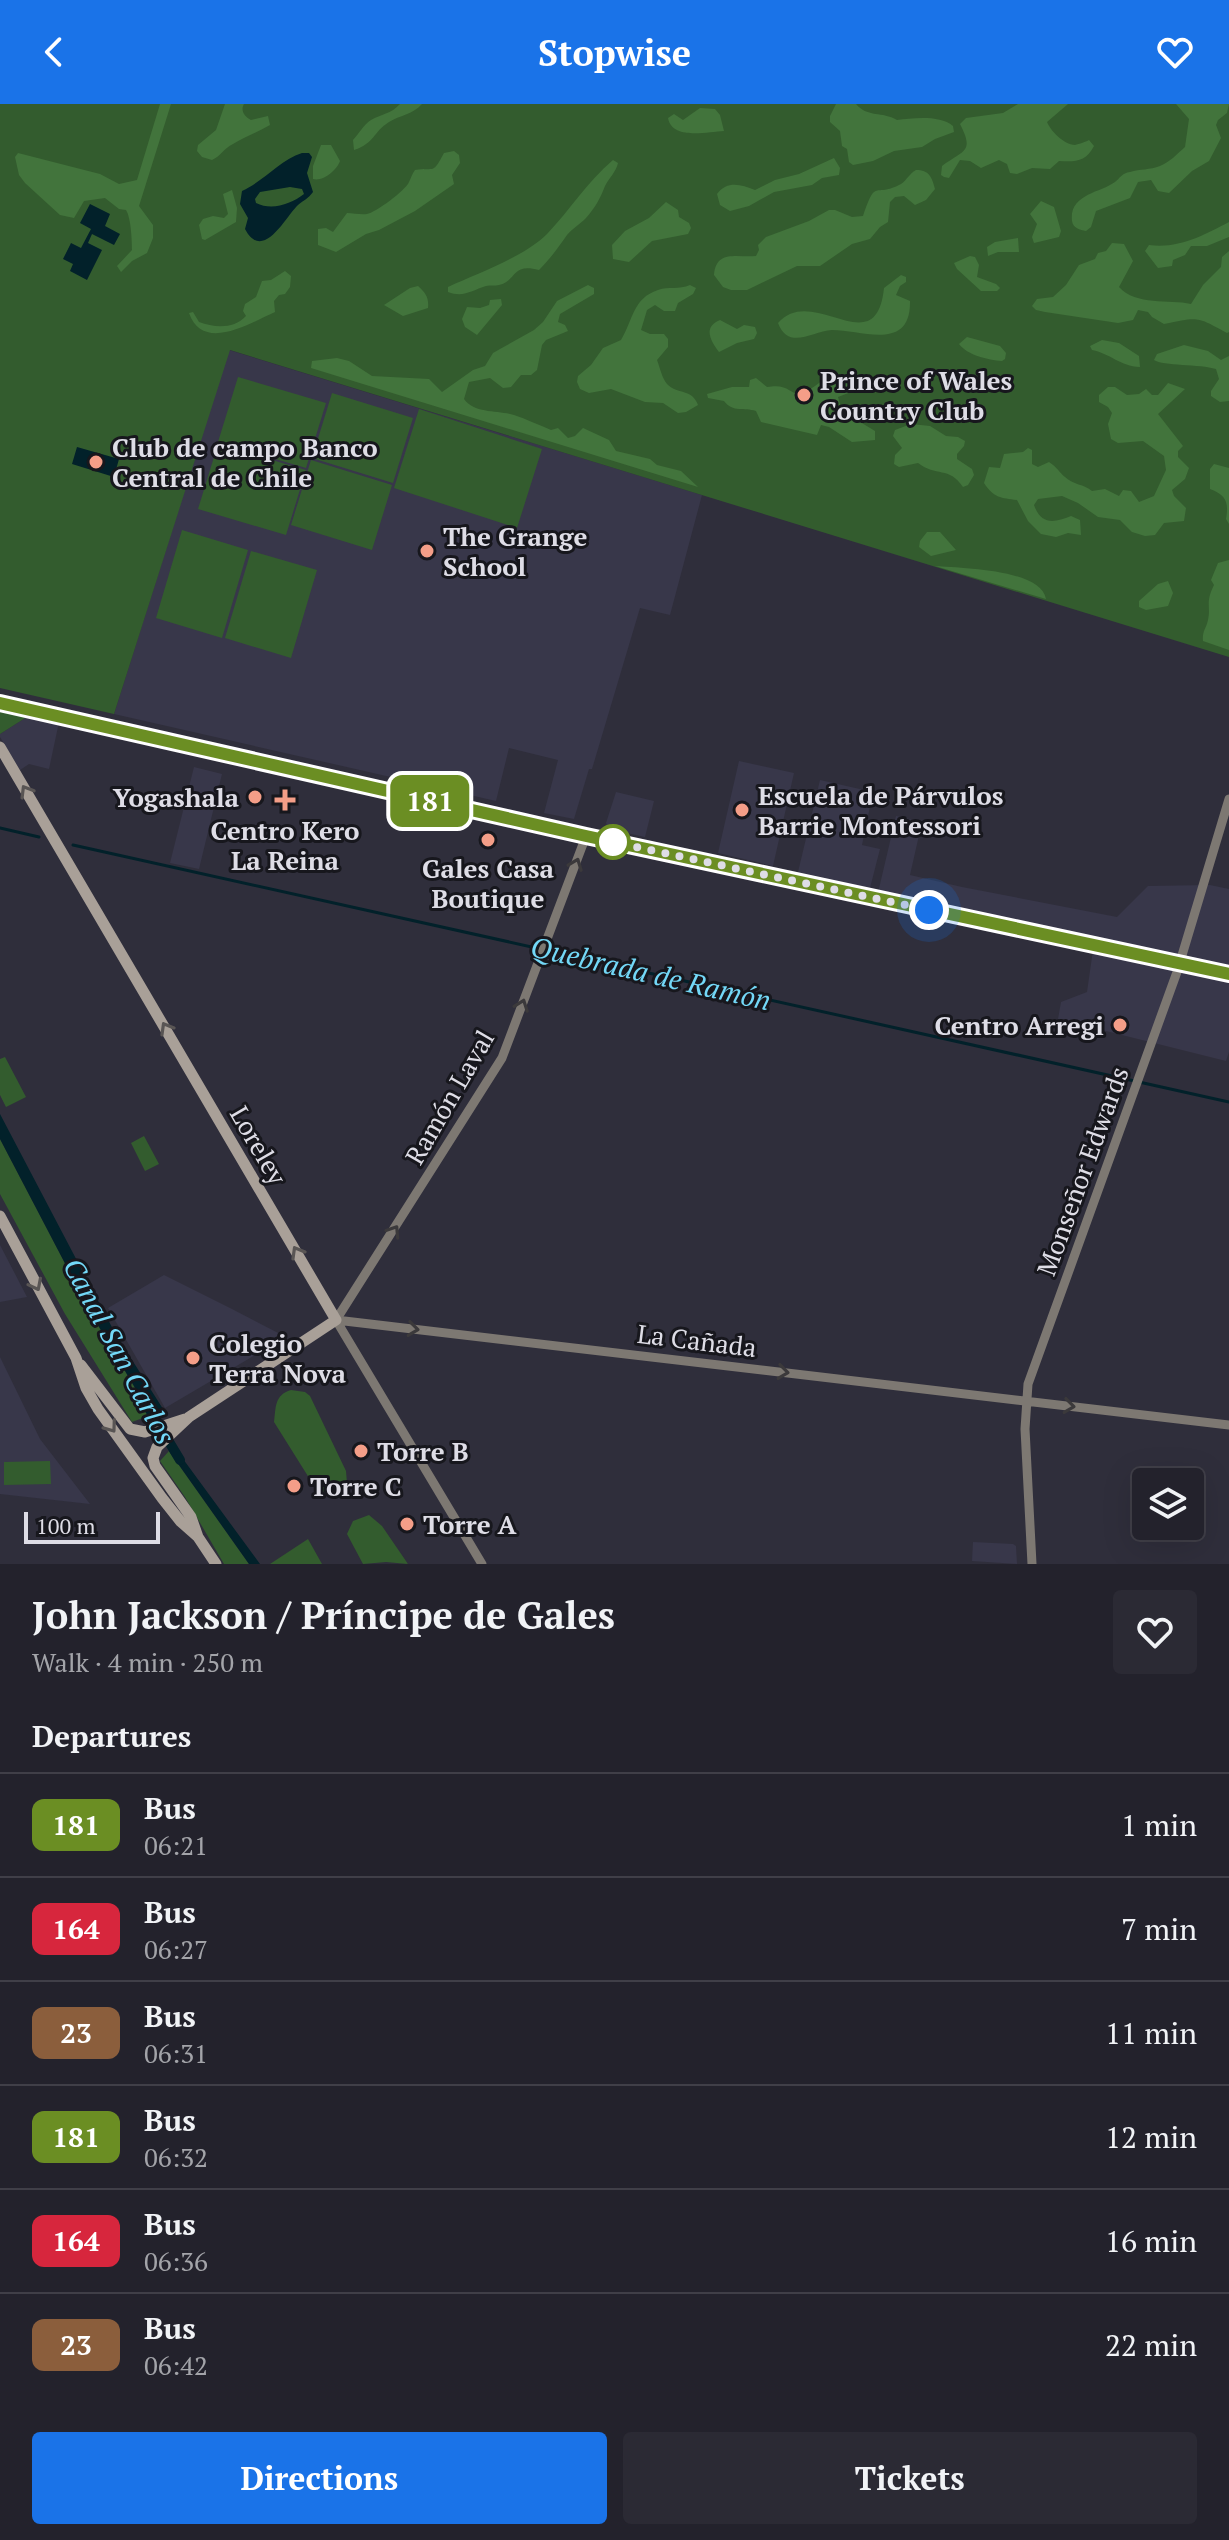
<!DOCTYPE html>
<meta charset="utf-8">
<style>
:root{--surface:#23222c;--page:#2b2a34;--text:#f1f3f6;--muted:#a3a4a9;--line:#403f48;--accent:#1a73e8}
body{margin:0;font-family:"PT Serif",serif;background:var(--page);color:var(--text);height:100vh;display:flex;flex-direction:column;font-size:30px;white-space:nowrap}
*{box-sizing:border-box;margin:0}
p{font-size:26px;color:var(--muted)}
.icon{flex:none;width:44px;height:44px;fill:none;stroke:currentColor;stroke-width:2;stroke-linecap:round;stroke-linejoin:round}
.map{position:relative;height:1460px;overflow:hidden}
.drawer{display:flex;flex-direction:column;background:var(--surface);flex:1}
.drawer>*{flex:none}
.badge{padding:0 16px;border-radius:12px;font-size:28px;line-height:52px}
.tools{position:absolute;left:1132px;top:1364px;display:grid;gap:16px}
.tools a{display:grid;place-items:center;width:72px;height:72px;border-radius:8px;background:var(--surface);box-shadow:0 8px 32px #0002,0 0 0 2px var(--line);font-size:40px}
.scale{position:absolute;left:24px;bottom:20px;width:136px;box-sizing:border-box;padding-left:8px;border:4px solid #dedde6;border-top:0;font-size:22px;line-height:28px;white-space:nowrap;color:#dedde6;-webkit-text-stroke:6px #17171d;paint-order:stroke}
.you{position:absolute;width:40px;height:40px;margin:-20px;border:6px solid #fff;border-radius:50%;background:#1a73e8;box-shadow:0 0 0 12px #1a73e833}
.map>.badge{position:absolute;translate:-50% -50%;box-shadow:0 0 0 4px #fff}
h2{padding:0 32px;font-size:30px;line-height:72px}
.round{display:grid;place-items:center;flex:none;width:84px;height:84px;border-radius:8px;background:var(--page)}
.overview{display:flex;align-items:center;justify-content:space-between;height:136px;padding:0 32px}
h1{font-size:38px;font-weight:800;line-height:60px}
.action{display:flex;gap:16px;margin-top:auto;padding:16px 32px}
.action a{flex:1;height:92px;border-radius:8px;background:var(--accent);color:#fff;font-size:32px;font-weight:800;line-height:92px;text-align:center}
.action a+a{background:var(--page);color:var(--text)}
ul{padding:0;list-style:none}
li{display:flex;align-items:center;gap:24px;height:104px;padding:0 32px;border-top:2px solid var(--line)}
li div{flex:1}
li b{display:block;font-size:30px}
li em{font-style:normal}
li .badge{min-width:88px;font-weight:700;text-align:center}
header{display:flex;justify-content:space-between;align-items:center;height:104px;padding:0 32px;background:var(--accent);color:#fff;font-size:36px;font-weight:800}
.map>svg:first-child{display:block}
.built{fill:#38374a}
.green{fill:#335c2e}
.forest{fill:#42743c}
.water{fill:#02212a;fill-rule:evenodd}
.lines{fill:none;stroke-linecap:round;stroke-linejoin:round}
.stream{stroke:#02212a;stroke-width:3}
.canal{stroke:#02212a;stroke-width:10}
.tertiary{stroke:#7d7872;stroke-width:9}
.secondary{stroke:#a9a098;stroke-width:11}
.oneway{stroke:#595554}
.oneway2{stroke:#3b393b}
.line-casing{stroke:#fff;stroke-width:18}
.line{stroke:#6b8e23;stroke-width:12}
.walk{stroke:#dedde6;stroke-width:8;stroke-dasharray:0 14.4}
.poi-dot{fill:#f49e88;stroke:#17171d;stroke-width:3}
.stop-dot{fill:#fff;stroke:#6b8e23;stroke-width:4}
.labels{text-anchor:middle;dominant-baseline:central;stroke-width:6;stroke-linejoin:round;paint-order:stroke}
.poi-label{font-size:26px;font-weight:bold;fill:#dedde6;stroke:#17171d;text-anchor:start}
.street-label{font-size:26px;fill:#dedde6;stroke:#17171d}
.water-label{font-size:28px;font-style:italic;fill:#73d8f7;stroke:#17171d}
</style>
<header><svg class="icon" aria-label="back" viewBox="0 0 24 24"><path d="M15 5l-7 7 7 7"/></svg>Stopwise<svg class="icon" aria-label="heart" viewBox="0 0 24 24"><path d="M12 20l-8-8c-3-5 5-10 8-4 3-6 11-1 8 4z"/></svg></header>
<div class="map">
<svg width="1229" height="1460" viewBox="0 0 1229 1460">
<rect width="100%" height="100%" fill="#2f2e3b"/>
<!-- built -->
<path class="built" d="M 229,246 L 702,391 L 670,511 L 640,504 L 592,665 L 589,665 L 574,715 L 544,709 L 558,656 L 509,644 L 496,697 L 114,610 Z
M 30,611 L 59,618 L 49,665 L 29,660 L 20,666 L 0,633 L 0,630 Z
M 739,657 L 794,669 L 773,762 L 718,749 Z
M 194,663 L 222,670 L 199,765 L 170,759 Z
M 820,676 L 873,688 L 862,741 L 880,745 L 870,784 L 798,768 Z
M 616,688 L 654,697 L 645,733 L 608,725 L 606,719 Z
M 896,712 L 922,718 L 910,771 L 962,783 L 1117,813 L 1148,782 L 1210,781 L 1229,785 L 1229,948 L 1226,957 L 1058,915 L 1061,898 L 1087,888 L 1094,839 L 877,793 Z
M 0,1141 L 27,1193 L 0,1198 Z
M 164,1171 L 232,1205 L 286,1233 L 165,1304 L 108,1204 Z
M 0,1253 L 40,1335 L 90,1400 L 0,1390 Z
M 973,1438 L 1013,1440 L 1016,1442 L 1017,1460 L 972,1457 Z"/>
<!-- green -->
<path class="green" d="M 0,0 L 1229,0 L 1229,553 L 230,246 L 114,610 L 0,584 Z
M 238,273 L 326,299 L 306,364 L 218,338 Z
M 332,289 L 413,314 L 393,379 L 312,354 Z
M 419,305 L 542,345 L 517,424 L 394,384 Z
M 218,340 L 306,366 L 286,431 L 198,405 Z
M 311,356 L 392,381 L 372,446 L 291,421 Z
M 182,426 L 248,446 L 222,534 L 156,514 Z
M 251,447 L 317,466 L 291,554 L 225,534 Z
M 0,601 L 30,611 L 0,630 Z
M 5,953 L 26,993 L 6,1003 L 0,991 L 0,955 Z
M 144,1032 L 159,1060 L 145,1067 L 131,1039 Z
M 0,1035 L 92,1211 L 151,1311 L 132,1318 L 65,1210 L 0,1090 Z
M 291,1286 L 305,1288 L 310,1292 L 346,1367 L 347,1379 C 339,1387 328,1391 316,1385 L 274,1318 C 276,1304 274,1291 291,1286 Z
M 169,1347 L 249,1460 L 224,1460 L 185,1393 L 160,1357 Z
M 50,1357 L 51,1380 L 4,1381 L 4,1358 Z
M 369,1411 L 382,1422 L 408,1460 L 386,1458 L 363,1460 L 347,1430 L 353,1417 Z
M 308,1435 L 322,1460 L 270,1460 Z"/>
<!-- forest -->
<path class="forest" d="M 160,0 L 171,0 L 139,102 L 153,121 L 153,134 L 147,149 L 132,157 L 121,168 L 117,162 L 132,146 C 132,136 131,114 126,106 L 119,105 L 105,94 L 84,97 L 74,114 L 60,111 L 25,79 L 19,71 L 15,53 L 18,49 L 100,70 L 119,80 L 137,76 Z
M 225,0 L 244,0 C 240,7 245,13 251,16 L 268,12 L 270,21 C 258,28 245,33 233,40 C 224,44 221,52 212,56 L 202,53 L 197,47 L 198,41 L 216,26 Z
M 400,0 L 422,0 C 412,11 400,11 389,18 C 373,28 375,39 354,46 L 353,36 C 359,30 363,21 371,16 C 381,10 391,10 400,0 Z
M 836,0 L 856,0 C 868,14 882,7 897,16 C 914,14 940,11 953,22 L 954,28 L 935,35 L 922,43 L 894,47 L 873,57 L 853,61 L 849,58 L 847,45 L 842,42 L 840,27 L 830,18 L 830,12 Z
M 1018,0 L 1068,0 L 1047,18 C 1050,26 1064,41 1075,41 C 1076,41 1088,37 1089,36 L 1094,42 C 1086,58 1075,58 1059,57 L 1050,65 L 1032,64 L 1017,70 L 1010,69 L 1007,60 L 999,56 L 981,64 L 970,57 L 960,56 L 949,74 L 944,73 L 941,71 L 942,62 C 963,46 975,49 960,20 L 966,14 L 1003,9 Z
M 1176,0 L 1229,0 L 1227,9 L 1218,16 L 1216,21 L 1221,34 L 1209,57 L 1192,67 L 1169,89 L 1158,87 L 1151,76 L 1138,78 L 1130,94 L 1096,107 L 1091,123 L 1086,127 C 1080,126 1073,124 1072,117 C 1069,90 1100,89 1115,78 C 1120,74 1122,69 1130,68 C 1140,65 1150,66 1160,62 C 1170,58 1177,50 1185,43 L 1189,15 Z
M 700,4 L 715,5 L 720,11 L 724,27 C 706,28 672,36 668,14 L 674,10 L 683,16 Z
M 321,41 L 331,41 L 340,57 C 337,66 323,78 313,75 L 313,62 Z
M 454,47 L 459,51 L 460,59 L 452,71 L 454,80 L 415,107 L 379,126 L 366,130 L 336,148 L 318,141 L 318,125 L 326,124 L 333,128 L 347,109 C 353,109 361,111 367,110 C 375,109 406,86 409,78 C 411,74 412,70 415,66 C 436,63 432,71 444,49 Z
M 834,54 L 840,64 L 839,71 L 822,74 L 812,81 L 774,88 L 749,102 L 730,107 L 720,101 L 717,90 C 728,76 741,81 755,86 L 775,76 L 799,70 Z
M 613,56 L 618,59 C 616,68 609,74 605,82 C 601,93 595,104 586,114 C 580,120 573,124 567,131 C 558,144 550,155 539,166 C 511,159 518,176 499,181 C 495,182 490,181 486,182 C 472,186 464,194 448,188 L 448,183 C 478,169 524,153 547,130 C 570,106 587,78 613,56 Z
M 916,66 C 929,66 932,73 935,85 L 926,96 L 915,101 L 904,92 L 895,93 L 890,98 L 888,118 L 880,123 L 870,135 L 852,140 L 820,162 L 797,162 L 747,186 L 731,186 L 723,183 L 714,171 C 716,145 738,154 756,152 L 759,146 L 758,141 L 766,133 L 809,117 L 829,106 L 835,106 L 852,113 L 863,112 C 877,72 873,95 901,80 C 907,76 909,70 916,66 Z
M 232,86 L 237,104 L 236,118 L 205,136 L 202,135 L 199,121 L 203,115 L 213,112 L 224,114 L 228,110 L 223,90 Z
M 1041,97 L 1054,103 L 1061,127 L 1059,133 L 1034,139 L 1032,133 L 1037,120 L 1030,110 Z
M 666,98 L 678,106 L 679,113 L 689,119 L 691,124 L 688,130 L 652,137 L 629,158 L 613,155 L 612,141 L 625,127 L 649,114 Z
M 1229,118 L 1229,133 L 1207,142 L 1191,142 L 1185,151 L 1173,156 L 1172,162 L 1158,164 L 1145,147 L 1149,141 C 1179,145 1204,131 1229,118 Z
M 1018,134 L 1019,148 L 998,148 L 988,152 L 987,143 L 995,138 Z
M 1112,139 L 1124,140 L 1133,157 L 1119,183 C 1136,202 1169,195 1191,200 L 1203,181 L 1221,163 L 1222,153 L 1229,147 L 1229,228 L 1227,229 C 1196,212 1199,213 1164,220 L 1152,213 L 1148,208 L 1138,206 L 1133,216 L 1118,219 L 1045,208 L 1036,206 L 1032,202 L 1037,195 L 1053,193 L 1066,181 L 1079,161 L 1095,155 L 1098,149 L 1106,147 Z
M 970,152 L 975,153 L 979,161 L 977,173 L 996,180 L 1000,184 L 997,187 L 981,187 L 957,165 L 954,159 Z
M 285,167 L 291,172 L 290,183 L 285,190 L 279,191 L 274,197 L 275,208 C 250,219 203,249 189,209 L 193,208 L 199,218 C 215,224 234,225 246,212 L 243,207 L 245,200 L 256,193 L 262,177 L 271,176 Z
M 901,171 L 906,173 L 906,178 L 900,182 L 896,191 L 910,197 C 911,248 862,226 832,226 C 812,227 789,247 778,219 C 813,179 876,261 884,184 Z
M 588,181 L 594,184 L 594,190 L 560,210 L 558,218 L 565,221 L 568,227 L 546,236 L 542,241 L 537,266 L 531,271 L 521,271 L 511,283 L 503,284 L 490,274 L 469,278 L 464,295 C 475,310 498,306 514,311 C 526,315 539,321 551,326 L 558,324 L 568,334 L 575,332 L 583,324 L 609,336 L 616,347 L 650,355 L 657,361 L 681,367 L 698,383 L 311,264 L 312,257 L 337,254 L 349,257 L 372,272 L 429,275 L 442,288 L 473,266 L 485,262 L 493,249 L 500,245 L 534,226 L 543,218 L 557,197 Z
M 690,181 L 696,184 L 693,190 L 678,199 L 675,207 L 664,207 L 655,201 L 647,206 L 641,226 L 650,230 L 664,230 L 668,235 L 668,243 L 657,256 C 660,264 662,274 667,280 C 677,291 692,284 698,301 L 686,308 L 678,309 L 663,299 L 645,298 L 611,285 L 589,289 L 580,285 L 577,278 L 578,272 L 591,261 L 603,244 L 621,236 C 633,216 633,194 658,186 C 669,182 679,186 690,181 Z
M 418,182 C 426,189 429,194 428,204 L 403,212 L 384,201 L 410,184 Z
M 501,195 L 502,201 L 477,231 L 465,223 L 462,215 L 467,203 L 480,204 L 489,201 L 490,196 Z
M 720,216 L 737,225 L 744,221 L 755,223 L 757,229 L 754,235 L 737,239 L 719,248 C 710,236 703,223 720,216 Z
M 967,233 L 1000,242 L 1006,249 L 1005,255 L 1002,257 C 988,256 967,251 959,240 Z
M 1102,236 L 1119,239 L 1139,252 L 1140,263 C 1120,262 1111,250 1092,246 L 1090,242 Z
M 1184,241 L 1208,247 L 1221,256 L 1229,252 L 1229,297 L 1220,298 L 1211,292 L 1211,287 L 1219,275 L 1216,265 C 1200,260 1163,262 1154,256 L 1157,250 Z
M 756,274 L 767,283 C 799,277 786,305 823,276 L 853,278 L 851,288 L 838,293 L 842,307 L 875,327 L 875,336 L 852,338 L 829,323 L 821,321 L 817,331 L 761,318 L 756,307 C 744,303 733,309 724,297 L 708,294 L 707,290 L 732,283 L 749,283 L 750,276 Z
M 1168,279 L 1185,285 L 1158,310 L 1183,342 L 1178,347 L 1178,353 L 1189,364 L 1185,375 L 1172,386 L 1174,392 L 1186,404 L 1184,417 L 1164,419 L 1155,431 L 1145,432 L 1132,428 L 1120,416 L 1098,413 L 1078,399 L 1062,392 L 1038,395 L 1034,401 C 1041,421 1054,419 1071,412 L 1080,416 L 1081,431 L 1068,429 L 1056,433 L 1041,430 L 1028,417 L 1017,396 C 1001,394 994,394 984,379 L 989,363 L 1000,364 L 1004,350 L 1023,348 L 1028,344 L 1032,346 L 1032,360 L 1038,363 L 1049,358 C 1057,363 1059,368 1065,373 C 1073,381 1084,380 1092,387 L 1105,385 L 1119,392 L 1123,386 L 1131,387 L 1139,398 L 1154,392 L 1166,366 L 1164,352 L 1143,337 L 1118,339 L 1111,335 L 1108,320 L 1112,309 L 1108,303 L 1099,298 L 1099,291 L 1108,283 L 1115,283 L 1127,291 L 1139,290 L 1146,285 L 1152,291 L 1158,291 Z
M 911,320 L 930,322 L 946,332 L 958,333 L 965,337 L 964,342 L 957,350 L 957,355 L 972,365 L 974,371 L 968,381 L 963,383 C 949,362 936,373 918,359 L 899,363 L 894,360 L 895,351 L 902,344 L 893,332 L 895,326 Z
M 1214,360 L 1229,364 L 1229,420 L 1226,415 C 1229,398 1226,391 1210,385 L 1210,365 Z
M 927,428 L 940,428 L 956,446 L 931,452 L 919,443 L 920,437 Z
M 1229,456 L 1229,546 L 1203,537 C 1202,527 1206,525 1208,516 C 1211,502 1205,499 1214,481 L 1211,476 L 1218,459 Z
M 935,462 C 960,464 1041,465 1046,495 Z
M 1168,477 L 1173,489 L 1168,502 L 1146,506 L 1139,503 L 1139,497 L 1158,480 Z"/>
<!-- water -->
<path class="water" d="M 302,49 L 309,49 L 312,53 L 307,69 L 313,88 C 308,95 304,96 298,101 C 286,112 263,159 245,125 L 248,114 L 240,100 L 242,87 C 264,77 280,56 302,49 ZM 290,83 L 302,85 L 304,90 C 291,100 272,107 256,99 L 255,95 L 260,88 Z
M 90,100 L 110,110 L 105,122 L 120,130 L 114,141 L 92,130 L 88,139 L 102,146 L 87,176 L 70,167 L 73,160 L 63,155 L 71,139 L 81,144 L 91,125 L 80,119 Z
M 77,343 L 119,355 L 114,373 L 72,360 Z
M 0,1010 L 115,1229 L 163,1305 L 151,1311 L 92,1211 L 0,1035 Z
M 175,1344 L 260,1460 L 249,1460 L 169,1347 Z"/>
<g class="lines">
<!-- stream -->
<path class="stream" d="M 0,724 L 39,733
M 73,741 L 1229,998"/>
<!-- canal -->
<path class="canal" d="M 147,1301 L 180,1356"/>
<!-- tertiary -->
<path class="tertiary" d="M 336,1216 L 1229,1321
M 336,1216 L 502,954 L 586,732
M 336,1216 L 482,1460
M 1032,1460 L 1025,1325 L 1028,1280 L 1177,868 L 1229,695"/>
<!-- secondary -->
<path class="secondary" d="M 0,599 L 586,732 L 1229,870
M 0,643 L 336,1216 L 189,1313 L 157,1343 L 153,1354 L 155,1362 L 191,1413 L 198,1433
M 0,1112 L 76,1254 L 86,1284 L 98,1305 L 162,1394 L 181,1418 L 198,1433 L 216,1460
M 81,1261 L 130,1325 L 145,1328 L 185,1315"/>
</g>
<!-- one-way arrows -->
<defs><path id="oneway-chevron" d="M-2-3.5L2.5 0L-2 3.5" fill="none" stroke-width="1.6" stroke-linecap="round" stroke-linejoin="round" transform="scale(2)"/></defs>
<g class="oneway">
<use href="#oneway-chevron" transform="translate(26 687) rotate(-121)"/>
<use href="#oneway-chevron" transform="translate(166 924) rotate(-120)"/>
<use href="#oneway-chevron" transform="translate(297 1148) rotate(-120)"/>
<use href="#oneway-chevron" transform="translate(36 1181) rotate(63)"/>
<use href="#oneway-chevron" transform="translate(111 1323) rotate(54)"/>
</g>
<g class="oneway2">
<use href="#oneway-chevron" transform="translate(576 760) rotate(-69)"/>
<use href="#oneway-chevron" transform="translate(522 901) rotate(-70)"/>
<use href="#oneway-chevron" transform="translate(394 1127) rotate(-57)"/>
<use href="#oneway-chevron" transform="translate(413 1225) rotate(7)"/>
<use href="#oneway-chevron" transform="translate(783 1268) rotate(7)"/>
<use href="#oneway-chevron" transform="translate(1069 1302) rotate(7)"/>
</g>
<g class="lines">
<!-- line casing -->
<g class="line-casing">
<path id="line" d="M 0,599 L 586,732 L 1229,870"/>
</g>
<!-- line -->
<use href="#line" class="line"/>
<!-- walk -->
<path class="walk" d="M 613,738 L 604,736 L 929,806"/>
</g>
<!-- markers -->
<g class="poi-dot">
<circle cx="804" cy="291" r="8"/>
<circle cx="96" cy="358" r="8"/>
<circle cx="427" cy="447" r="8"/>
<circle cx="255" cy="693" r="8"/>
<path d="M281 684h8v8h8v8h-8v8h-8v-8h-8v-8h8z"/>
<circle cx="742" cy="706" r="8"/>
<circle cx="488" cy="736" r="8"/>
<circle cx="1120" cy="921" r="8"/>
<circle cx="193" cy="1254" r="8"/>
<circle cx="361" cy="1347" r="8"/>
<circle cx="294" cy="1382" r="8"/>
<circle cx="407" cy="1420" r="8"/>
</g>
<circle class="stop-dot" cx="613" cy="738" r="16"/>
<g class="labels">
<!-- poi labels -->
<g class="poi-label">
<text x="820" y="276">Prince of Wales<tspan x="820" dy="30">Country Club</tspan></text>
<text x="112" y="343">Club de campo Banco<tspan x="112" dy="30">Central de Chile</tspan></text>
<text x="443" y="432">The Grange<tspan x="443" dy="30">School</tspan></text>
<text x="758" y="691">Escuela de Párvulos<tspan x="758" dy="30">Barrie Montessori</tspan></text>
<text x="239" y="693" text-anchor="end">Yogashala</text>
<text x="285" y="726" text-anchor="middle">Centro Kero<tspan x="285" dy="30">La Reina</tspan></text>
<text x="488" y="764" text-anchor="middle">Gales Casa<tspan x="488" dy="30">Boutique</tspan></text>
<text x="1104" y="921" text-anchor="end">Centro Arregi</text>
<text x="209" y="1239">Colegio<tspan x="209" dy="30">Terra Nova</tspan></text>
<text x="377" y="1347">Torre B</text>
<text x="310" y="1382">Torre C</text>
<text x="423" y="1420">Torre A</text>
</g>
<!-- street labels -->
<g class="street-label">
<text transform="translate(449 993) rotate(-60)">Ramón Laval</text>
<text transform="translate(259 1041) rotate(60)">Loreley</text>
<text transform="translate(1082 1067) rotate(-70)">Monseñor Edwards</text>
<text transform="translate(697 1236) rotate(7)">La Cañada</text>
</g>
<!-- water labels -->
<g class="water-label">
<text transform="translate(651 869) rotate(13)">Quebrada de Ramón</text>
<text transform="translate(120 1247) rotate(62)">Canal San Carlos</text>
</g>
</g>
</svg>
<div class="tools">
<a><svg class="icon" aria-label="layers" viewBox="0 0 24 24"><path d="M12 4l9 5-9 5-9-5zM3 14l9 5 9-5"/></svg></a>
</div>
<div class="scale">100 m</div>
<div class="you" style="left:929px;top:806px"></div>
<b class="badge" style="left:430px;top:697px;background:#6b8e23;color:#fff">181</b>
</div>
<section class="drawer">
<div class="overview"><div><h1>John Jackson / Príncipe de Gales</h1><p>Walk · 4 min · 250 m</p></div><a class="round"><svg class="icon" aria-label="heart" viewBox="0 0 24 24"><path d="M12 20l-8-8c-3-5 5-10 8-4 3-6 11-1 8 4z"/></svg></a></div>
<h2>Departures</h2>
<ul>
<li><span class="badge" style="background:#6b8e23;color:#fff">181</span><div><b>Bus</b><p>06:21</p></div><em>1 min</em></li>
<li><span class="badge" style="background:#d7263d;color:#fff">164</span><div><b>Bus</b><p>06:27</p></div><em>7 min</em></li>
<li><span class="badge" style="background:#8b5e3c;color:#fff">23</span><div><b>Bus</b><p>06:31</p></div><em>11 min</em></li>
<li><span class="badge" style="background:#6b8e23;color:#fff">181</span><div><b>Bus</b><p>06:32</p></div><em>12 min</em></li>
<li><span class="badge" style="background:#d7263d;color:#fff">164</span><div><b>Bus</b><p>06:36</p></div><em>16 min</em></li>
<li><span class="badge" style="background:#8b5e3c;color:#fff">23</span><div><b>Bus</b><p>06:42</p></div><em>22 min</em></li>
</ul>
<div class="action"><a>Directions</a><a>Tickets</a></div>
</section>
